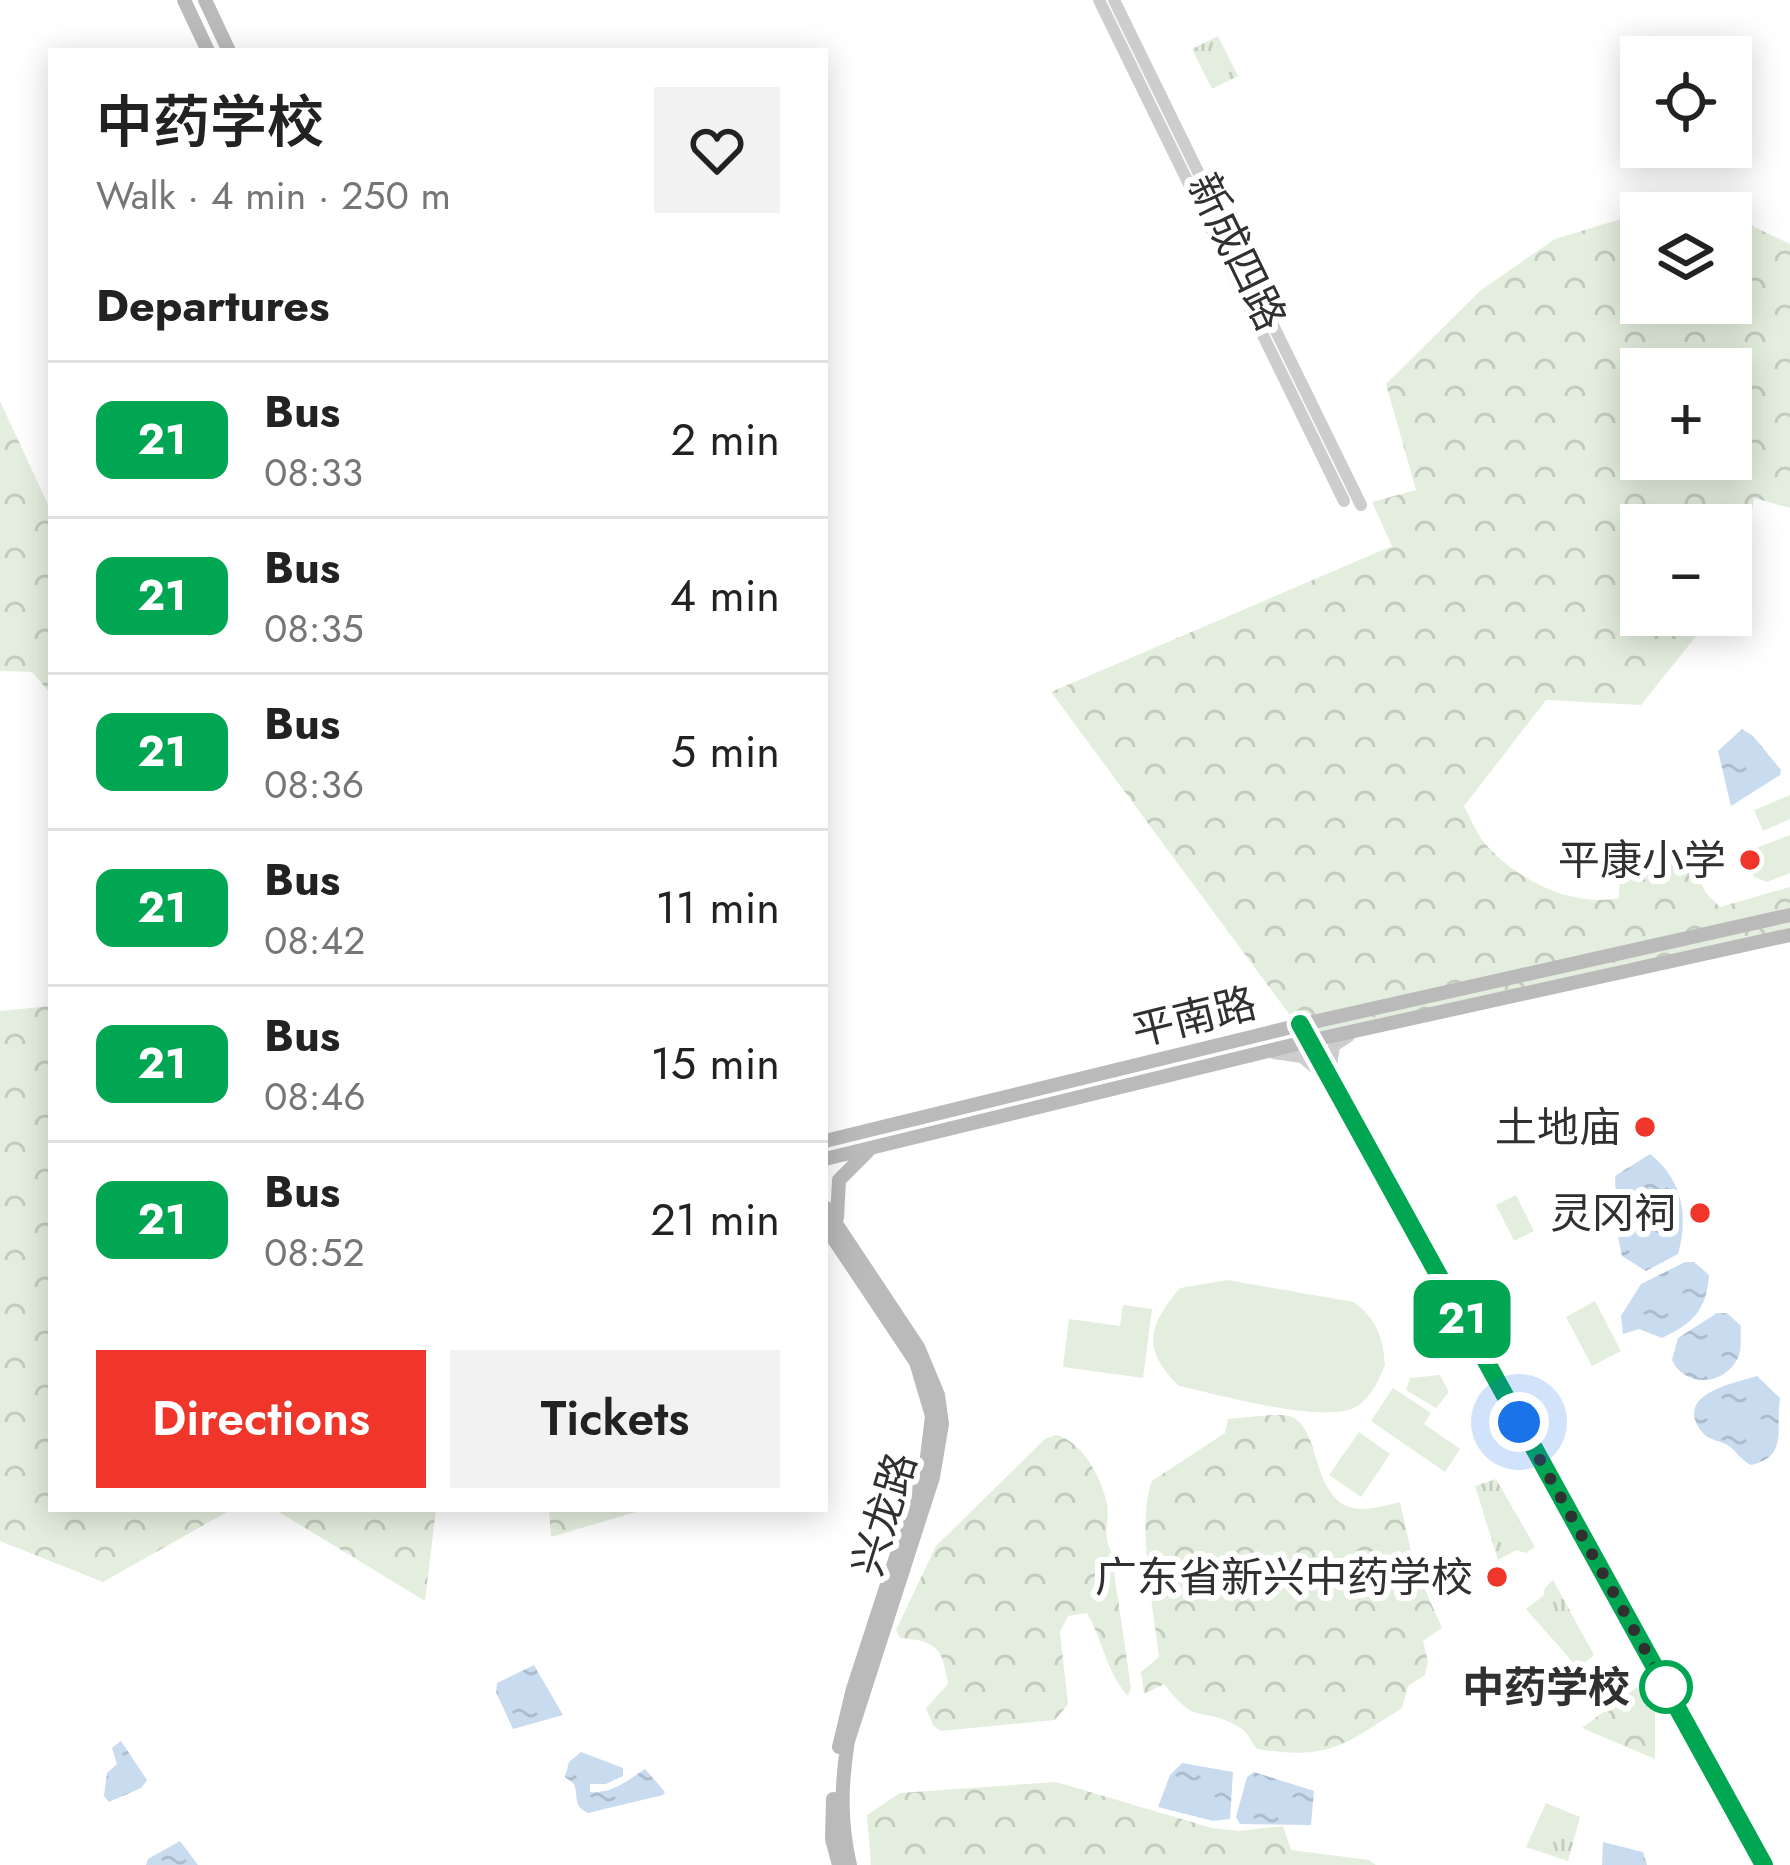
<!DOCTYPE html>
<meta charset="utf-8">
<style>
:root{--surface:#fff;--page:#f2f2f2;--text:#222;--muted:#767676;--line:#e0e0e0;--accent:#f0352a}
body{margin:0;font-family:Jost,"Noto Sans SC",sans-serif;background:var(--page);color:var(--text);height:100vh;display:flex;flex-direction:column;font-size:45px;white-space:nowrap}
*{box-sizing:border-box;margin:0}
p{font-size:39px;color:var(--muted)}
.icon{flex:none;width:66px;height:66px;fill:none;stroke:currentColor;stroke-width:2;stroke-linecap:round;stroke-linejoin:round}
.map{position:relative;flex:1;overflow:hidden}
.drawer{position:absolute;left:48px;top:48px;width:780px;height:1464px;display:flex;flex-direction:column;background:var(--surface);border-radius:0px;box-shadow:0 6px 30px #0003}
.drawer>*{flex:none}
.badge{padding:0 24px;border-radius:18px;font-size:42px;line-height:78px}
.controls{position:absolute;left:1620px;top:36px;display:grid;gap:24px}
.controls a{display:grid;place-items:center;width:132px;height:132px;border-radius:0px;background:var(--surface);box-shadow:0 6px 30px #0003;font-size:60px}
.you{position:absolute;width:60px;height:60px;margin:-30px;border:9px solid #fff;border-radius:50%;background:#1a73e8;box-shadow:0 0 0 18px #1a73e833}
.map>.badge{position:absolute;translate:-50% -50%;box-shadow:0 0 0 6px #fff}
h2{padding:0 48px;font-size:45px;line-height:108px}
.round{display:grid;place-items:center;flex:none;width:126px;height:126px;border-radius:0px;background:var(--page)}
.headline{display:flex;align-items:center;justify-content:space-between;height:204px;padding:0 48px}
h1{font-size:57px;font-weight:600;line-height:90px}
.button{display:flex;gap:24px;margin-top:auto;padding:24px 48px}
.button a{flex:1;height:138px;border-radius:0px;background:var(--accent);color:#fff;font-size:48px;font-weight:600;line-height:138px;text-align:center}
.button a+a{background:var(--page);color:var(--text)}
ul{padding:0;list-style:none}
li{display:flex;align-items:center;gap:36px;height:156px;padding:0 48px;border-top:3px solid var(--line)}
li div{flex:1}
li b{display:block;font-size:45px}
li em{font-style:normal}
li .badge{min-width:132px;font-weight:700;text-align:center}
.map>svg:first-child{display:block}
.grass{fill:url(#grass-tufts)}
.forest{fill:url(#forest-crowns);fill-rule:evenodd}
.pitch{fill:#e4eede}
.water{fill:url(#water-ripples)}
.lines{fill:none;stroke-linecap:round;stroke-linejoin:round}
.tertiary{stroke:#cdcdcd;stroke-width:12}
.secondary{stroke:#bababa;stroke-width:14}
.line-casing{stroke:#fff;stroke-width:27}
.line{stroke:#00a651;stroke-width:18}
.walk{stroke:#303030;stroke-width:12;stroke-dasharray:0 21.6}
.poi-dot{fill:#f0352a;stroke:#fff;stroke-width:4.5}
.stop-dot{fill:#fff;stroke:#00a651;stroke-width:6}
.labels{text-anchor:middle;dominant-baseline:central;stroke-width:12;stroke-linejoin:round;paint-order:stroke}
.street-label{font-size:42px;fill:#303030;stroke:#fff}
.poi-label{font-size:42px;fill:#303030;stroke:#fff;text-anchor:end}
.stop-label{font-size:42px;font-weight:bold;fill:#303030;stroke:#fff;text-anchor:end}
</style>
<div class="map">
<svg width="1790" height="1865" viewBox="0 0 1790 1865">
<defs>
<pattern id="grass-tufts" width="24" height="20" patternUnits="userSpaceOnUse" patternTransform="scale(3)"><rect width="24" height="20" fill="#e4eede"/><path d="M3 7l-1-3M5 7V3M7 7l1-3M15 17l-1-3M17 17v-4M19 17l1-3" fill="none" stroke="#c4ccbf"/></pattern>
<pattern id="forest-crowns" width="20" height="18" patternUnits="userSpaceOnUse" patternTransform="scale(3)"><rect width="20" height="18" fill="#e4eede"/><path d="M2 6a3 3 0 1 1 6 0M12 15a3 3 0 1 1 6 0" fill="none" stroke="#c4ccbf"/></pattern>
<pattern id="water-ripples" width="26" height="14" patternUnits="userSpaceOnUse" patternTransform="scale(3)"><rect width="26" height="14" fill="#c9dbef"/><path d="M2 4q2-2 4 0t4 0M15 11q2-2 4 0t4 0" fill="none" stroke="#adbccd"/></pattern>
</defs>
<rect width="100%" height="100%" fill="#fff"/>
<!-- grass -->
<path class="grass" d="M 1218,36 L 1238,76 L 1212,89 L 1192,49 Z
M 1496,1479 L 1535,1547 L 1526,1553 L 1516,1550 L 1498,1560 L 1475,1486 Z
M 1553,1580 L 1594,1655 L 1578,1668 L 1526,1609 L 1543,1596 L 1545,1588 Z
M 1546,1803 L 1580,1817 L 1568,1861 L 1526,1847 Z"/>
<!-- forest -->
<path class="forest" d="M 1641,213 L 1641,303 L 1731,303 L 1731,216 L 1790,244 L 1790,508 L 1754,498 L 1734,629 L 1705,625 L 1641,705 L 1546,700 L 1464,806 C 1470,817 1475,830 1482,840 C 1512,878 1572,908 1619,898 L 1620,874 L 1668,854 L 1697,875 L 1706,893 L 1720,907 L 1790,887 L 1790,935 L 1309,1041 L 1051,692 L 1392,546 L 1372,502 L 1416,490 L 1386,384 L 1481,290 L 1555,239 ZM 1641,369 L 1731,369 L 1731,459 L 1641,459 ZM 1641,525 L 1731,525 L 1731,615 L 1641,615 Z
M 0,401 L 51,511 L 51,694 L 32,672 L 0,671 Z
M 51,1006 L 51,1509 L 232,1509 L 103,1582 L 0,1541 L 0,1011 Z
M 1271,1415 C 1281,1415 1291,1414 1298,1421 C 1321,1440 1314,1508 1362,1509 C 1374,1509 1388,1505 1400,1502 L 1414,1565 L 1442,1628 L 1423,1641 L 1428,1661 L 1425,1675 L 1408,1686 L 1402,1708 C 1342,1746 1330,1760 1257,1749 C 1250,1741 1249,1733 1239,1727 C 1199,1704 1199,1729 1164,1684 L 1144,1694 L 1141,1672 L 1159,1657 C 1154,1612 1136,1522 1152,1481 L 1225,1433 L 1228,1419 Z
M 1056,1435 C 1082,1441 1101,1477 1107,1503 C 1110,1521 1102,1533 1111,1551 L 1131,1688 L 1128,1696 C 1106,1672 1103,1640 1087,1613 L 1068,1616 L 1060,1632 L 1068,1704 L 1055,1720 L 940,1731 L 933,1725 L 926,1708 L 948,1684 C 942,1649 939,1641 900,1638 L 896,1630 L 936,1546 L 1045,1439 Z
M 274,1509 L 436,1509 L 425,1601 Z
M 549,1509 L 646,1509 L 551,1537 Z
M 1637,1687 L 1655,1699 L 1655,1759 L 1582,1728 Z
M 1056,1782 L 1212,1828 L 1239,1831 L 1283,1826 L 1291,1850 L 1369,1860 L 1376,1865 L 871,1865 L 867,1815 L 900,1793 Z"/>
<!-- pitch -->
<path class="pitch" d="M 1790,795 L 1790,819 L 1763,831 L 1754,810 Z
M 1790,835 L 1790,873 L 1767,882 L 1754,877 L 1747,862 L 1751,850 Z
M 1516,1195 L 1534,1231 L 1514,1241 L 1496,1205 Z
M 1227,1280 L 1354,1302 C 1377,1320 1383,1337 1385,1365 C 1379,1379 1372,1396 1359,1405 C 1330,1427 1217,1394 1179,1386 C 1141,1349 1148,1326 1180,1288 Z
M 1595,1301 L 1621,1351 L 1592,1366 L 1566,1317 Z
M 1123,1305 L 1152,1309 L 1143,1378 L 1063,1367 L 1069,1319 L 1120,1326 Z
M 1440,1375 L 1449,1392 L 1436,1408 L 1406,1390 L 1410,1378 Z
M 1393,1388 L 1431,1413 L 1424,1424 L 1460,1449 L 1445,1472 L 1371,1421 Z
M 1359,1432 L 1390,1454 L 1361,1497 L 1329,1475 Z"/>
<!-- water -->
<path class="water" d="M 1742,729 L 1753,736 L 1781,770 L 1780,775 L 1731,806 L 1718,751 Z
M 1650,1154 C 1682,1179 1689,1215 1678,1254 L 1646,1271 L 1622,1256 L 1617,1232 L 1615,1176 Z
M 1685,1262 L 1694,1262 L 1709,1275 C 1707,1310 1692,1324 1662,1338 L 1639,1329 L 1623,1334 L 1621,1316 L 1641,1284 Z
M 1717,1313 L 1727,1313 L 1741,1326 C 1740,1334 1742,1346 1739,1355 C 1727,1386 1685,1389 1672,1360 L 1678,1338 Z
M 1757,1376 L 1780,1398 C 1775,1429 1789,1457 1751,1465 C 1741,1460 1737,1452 1729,1446 C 1720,1440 1709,1441 1702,1432 C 1672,1394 1735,1383 1757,1376 Z
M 534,1665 L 563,1715 L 513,1729 L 496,1692 L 497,1683 Z
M 121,1741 L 147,1780 L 141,1788 L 109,1802 L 104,1796 L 107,1773 L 117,1764 L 112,1748 Z
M 581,1752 L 623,1768 L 623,1776 L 606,1784 L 590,1784 L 590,1792 C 613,1794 629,1779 645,1769 L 665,1792 L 663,1795 L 588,1813 C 572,1805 579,1798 574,1784 L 565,1777 L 569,1762 Z
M 1182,1763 L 1233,1772 L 1230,1819 L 1213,1821 L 1158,1807 L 1170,1775 Z
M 1254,1772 L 1314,1791 L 1311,1825 L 1240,1824 L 1236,1817 L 1247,1777 Z
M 180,1841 L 198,1865 L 146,1865 L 148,1859 Z
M 1603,1842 L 1643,1852 L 1647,1865 L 1602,1865 Z"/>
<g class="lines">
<!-- tertiary -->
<path class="tertiary" d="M 1099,0 L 1344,501
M 1114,0 L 1361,505
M 1306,1036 L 1764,1865
M 1274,1053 L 1302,1057 L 1325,1076
M 1330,1072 L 1334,1046 L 1349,1036"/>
<!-- secondary -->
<path class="secondary" d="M 184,0 L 208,51
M 205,0 L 229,51
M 825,1141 L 1300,1025 L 1790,915
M 825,1159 L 1309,1041 L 1790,935
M 825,1207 L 918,1347 L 938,1395 L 942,1424 L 933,1477 L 848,1741 C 841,1784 840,1822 850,1865
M 837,1218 L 839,1180 L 868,1151
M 825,1226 L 916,1362 L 932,1416 L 926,1465 L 853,1689 L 839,1747
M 833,1799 L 832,1839 L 839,1865"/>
</g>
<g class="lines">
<!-- line casing -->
<g class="line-casing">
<path id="line" d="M 1300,1024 L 1764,1865"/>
</g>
<!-- line -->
<use href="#line" class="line"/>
<!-- walk -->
<path class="walk" d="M 1519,1422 L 1670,1695 L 1666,1687"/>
</g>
<!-- markers -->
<g class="poi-dot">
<circle cx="1750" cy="860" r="12"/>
<circle cx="1645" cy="1127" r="12"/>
<circle cx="1700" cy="1213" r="12"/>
<circle cx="1497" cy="1577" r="12"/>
</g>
<circle class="stop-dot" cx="1666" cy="1687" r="24"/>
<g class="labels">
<!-- street labels -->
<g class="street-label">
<text transform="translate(1237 252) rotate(64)">新成四路</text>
<text transform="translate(1194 1017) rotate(-14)">平南路</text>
<text transform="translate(884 1514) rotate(-73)">兴龙路</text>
</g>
<!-- poi labels -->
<g class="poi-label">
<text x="1726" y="860">平康小学</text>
<text x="1621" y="1127">土地庙</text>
<text x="1676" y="1213">灵冈祠</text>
<text x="1473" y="1577">广东省新兴中药学校</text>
</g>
<!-- stop labels -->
<g class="stop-label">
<text x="1630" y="1687">中药学校</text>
</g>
</g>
</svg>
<div class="controls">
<a><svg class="icon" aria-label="locate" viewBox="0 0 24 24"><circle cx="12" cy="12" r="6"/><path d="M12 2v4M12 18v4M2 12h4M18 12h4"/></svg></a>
<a><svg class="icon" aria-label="layers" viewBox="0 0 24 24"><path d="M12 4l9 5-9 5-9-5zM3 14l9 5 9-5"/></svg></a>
<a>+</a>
<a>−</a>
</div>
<div class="you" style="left:1519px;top:1422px"></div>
<b class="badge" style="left:1462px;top:1319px;background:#00a651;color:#fff">21</b>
<section class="drawer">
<div class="headline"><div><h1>中药学校</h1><p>Walk · 4 min · 250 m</p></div><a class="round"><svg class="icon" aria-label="heart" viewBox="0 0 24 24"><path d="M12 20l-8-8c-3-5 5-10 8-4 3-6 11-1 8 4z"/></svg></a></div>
<h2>Departures</h2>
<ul>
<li><span class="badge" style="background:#00a651;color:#fff">21</span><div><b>Bus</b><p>08:33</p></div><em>2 min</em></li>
<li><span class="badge" style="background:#00a651;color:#fff">21</span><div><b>Bus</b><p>08:35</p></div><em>4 min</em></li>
<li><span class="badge" style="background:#00a651;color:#fff">21</span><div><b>Bus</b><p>08:36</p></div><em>5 min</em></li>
<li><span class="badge" style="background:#00a651;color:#fff">21</span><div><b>Bus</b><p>08:42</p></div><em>11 min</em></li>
<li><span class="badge" style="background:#00a651;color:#fff">21</span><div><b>Bus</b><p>08:46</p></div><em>15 min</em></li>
<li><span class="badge" style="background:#00a651;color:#fff">21</span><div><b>Bus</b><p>08:52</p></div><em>21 min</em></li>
</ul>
<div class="button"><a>Directions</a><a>Tickets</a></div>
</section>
</div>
